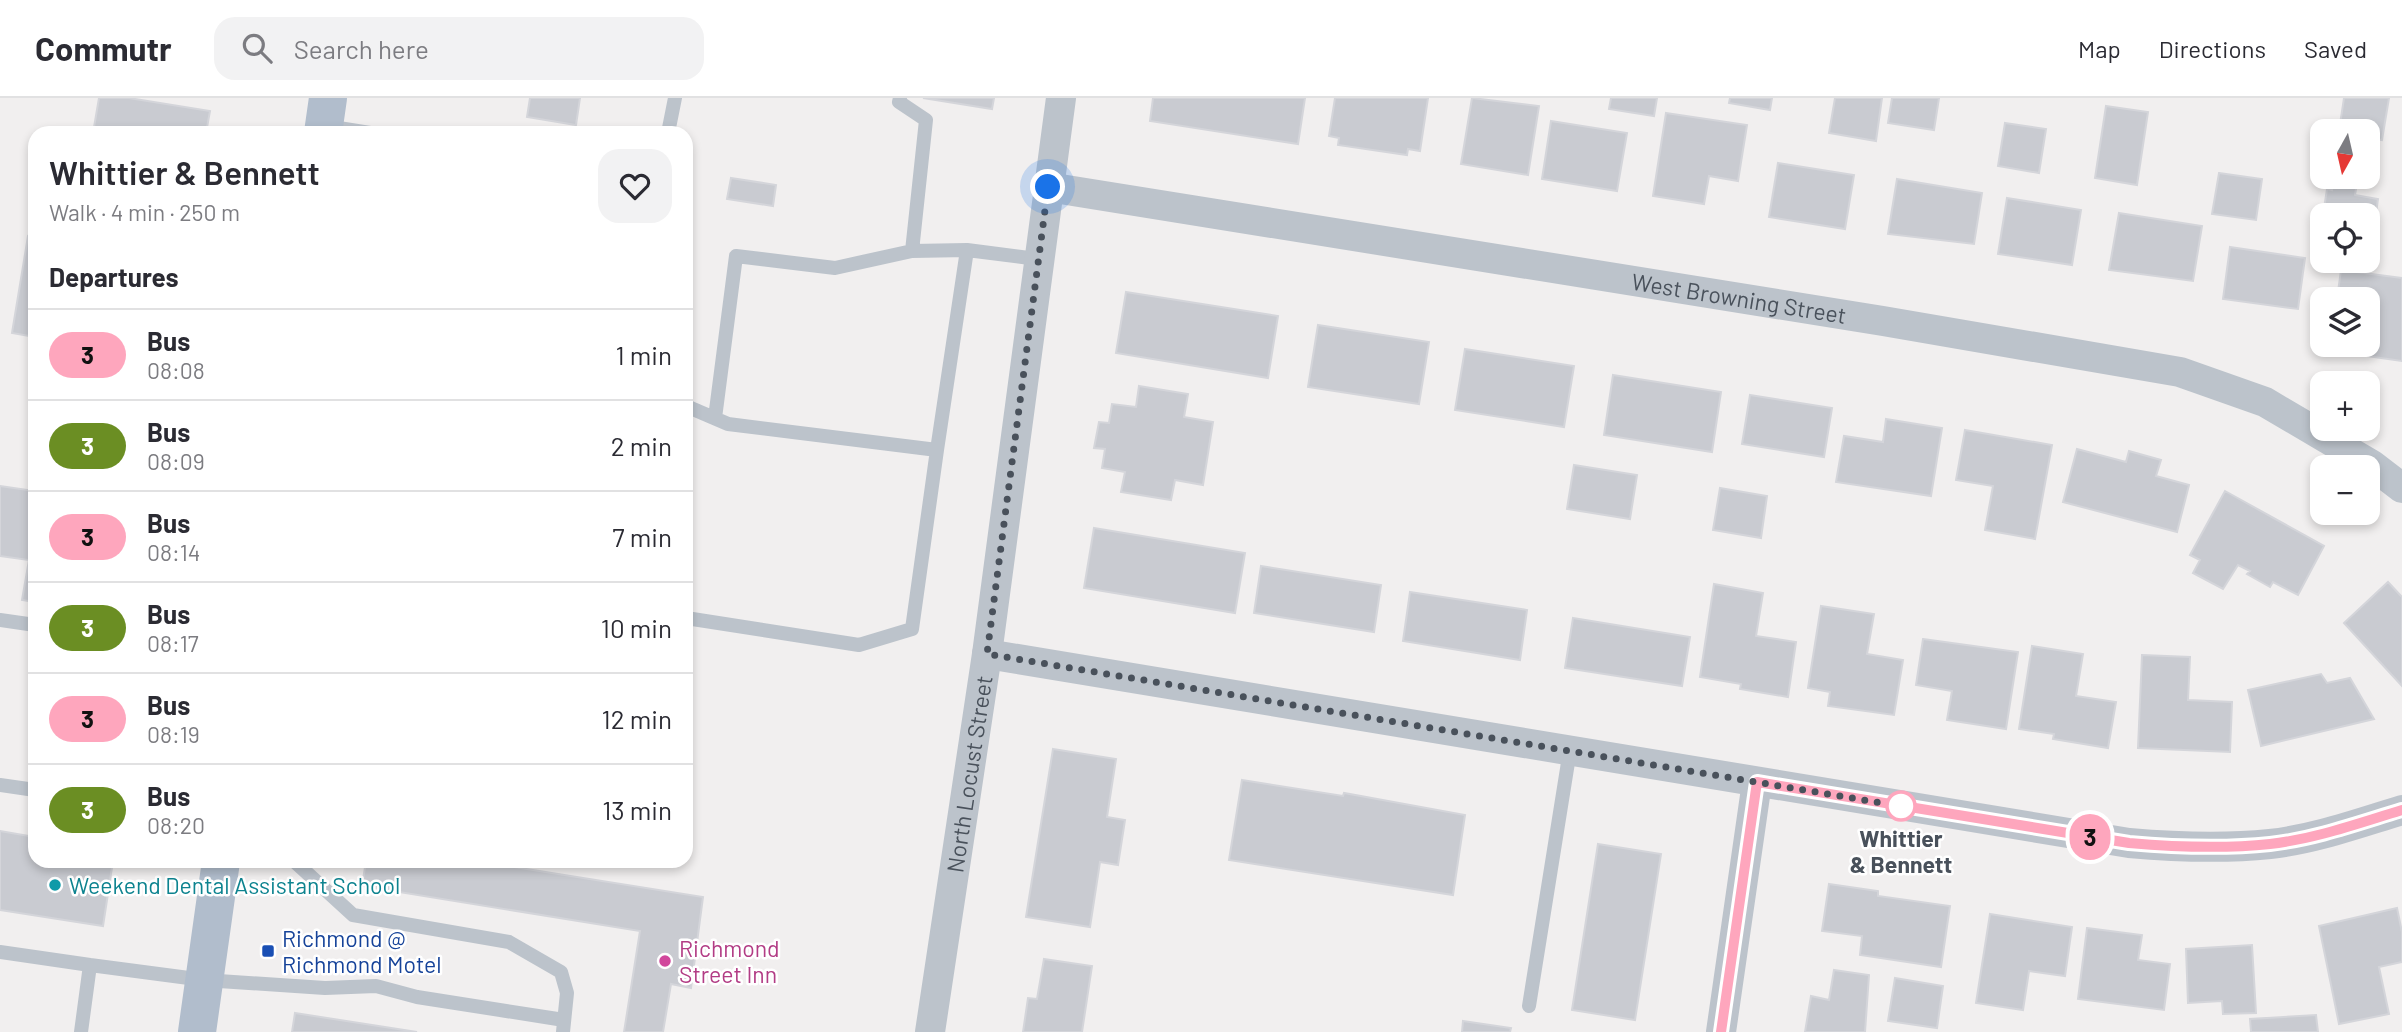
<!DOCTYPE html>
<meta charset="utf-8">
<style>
:root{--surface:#fff;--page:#f2f2f3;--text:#2b2b33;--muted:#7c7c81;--line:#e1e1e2}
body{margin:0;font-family:Barlow,sans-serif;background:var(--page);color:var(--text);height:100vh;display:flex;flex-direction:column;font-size:26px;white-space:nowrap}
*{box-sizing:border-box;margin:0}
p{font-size:23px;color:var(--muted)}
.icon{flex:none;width:38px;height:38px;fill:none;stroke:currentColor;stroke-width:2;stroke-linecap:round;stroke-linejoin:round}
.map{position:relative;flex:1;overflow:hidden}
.details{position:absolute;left:28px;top:28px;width:665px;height:742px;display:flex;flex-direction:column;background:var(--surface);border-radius:21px;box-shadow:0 4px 10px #0003}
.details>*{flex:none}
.badge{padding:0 14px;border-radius:23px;font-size:24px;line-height:46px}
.needle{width:46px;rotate:188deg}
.controls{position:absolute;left:2310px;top:21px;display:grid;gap:14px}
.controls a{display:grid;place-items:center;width:70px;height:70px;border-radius:14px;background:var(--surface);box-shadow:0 4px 10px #0003;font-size:35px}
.you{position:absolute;width:35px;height:35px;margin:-18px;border:5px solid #fff;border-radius:50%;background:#1a73e8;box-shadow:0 0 0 10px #1a73e833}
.map>.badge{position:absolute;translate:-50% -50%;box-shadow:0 0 0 4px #fff}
h2{padding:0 21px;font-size:26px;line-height:63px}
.round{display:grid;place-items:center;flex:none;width:74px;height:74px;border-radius:21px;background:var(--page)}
.headline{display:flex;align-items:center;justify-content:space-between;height:119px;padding:0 21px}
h1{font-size:33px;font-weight:600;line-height:52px}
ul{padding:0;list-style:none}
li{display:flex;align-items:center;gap:21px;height:91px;padding:0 21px;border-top:2px solid var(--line)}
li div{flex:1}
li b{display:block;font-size:26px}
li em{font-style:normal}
li .badge{min-width:77px;font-weight:700;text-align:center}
header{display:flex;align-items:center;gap:42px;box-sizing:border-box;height:98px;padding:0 35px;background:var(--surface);border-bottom:2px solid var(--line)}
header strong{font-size:33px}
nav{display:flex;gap:38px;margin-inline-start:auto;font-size:24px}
.search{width:490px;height:63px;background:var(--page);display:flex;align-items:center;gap:18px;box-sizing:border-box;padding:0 24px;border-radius:21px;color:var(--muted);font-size:26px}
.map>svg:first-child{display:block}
.building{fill:#c9cbd1;stroke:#d4d5da;stroke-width:2}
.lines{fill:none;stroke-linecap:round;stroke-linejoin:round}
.lane{stroke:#bcc3cb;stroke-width:14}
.street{stroke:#bcc3cb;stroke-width:30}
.primary{stroke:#b1bdcc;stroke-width:38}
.line-casing{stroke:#fff;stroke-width:16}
.line{stroke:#fea6bd;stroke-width:10}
.walk{stroke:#49515b;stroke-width:7;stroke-dasharray:0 12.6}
.stop-dot{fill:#fff;stroke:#fea6bd;stroke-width:3.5}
.culture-dot{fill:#0f9aa8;stroke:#fff;stroke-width:2.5}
.transit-dot{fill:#1a4fb4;stroke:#fff;stroke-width:2.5}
.hotel-dot{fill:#d1479c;stroke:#fff;stroke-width:2.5}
.labels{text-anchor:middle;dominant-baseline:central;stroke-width:5;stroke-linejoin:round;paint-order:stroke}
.street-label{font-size:23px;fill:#49515b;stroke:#fff}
.stop-label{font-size:23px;font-weight:bold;fill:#49515b;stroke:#fff}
.culture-label{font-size:23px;fill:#0d838f;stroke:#fff;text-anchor:start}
.transit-label{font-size:23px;fill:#164399;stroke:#fff;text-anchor:start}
.hotel-label{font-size:23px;fill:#b23c85;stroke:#fff;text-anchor:start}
</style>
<header>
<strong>Commutr</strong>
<div class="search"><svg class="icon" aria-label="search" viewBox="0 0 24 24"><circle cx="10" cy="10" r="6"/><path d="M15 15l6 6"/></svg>Search here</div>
<nav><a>Map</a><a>Directions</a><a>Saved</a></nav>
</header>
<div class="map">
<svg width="2402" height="934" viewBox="0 0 2402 934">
<rect width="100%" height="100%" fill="#f1efef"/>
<!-- building -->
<path class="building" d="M 99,0 L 129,0 L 210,13 L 206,35 L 93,35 Z
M 530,0 L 580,0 L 576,27 L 527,19 Z
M 923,0 L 994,0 L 992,11 Z
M 1153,0 L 1305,0 L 1298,46 L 1150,23 Z
M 1335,0 L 1428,0 L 1420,53 L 1408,51 L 1407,57 L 1338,47 L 1339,40 L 1329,38 Z
M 1472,0 L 1539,8 L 1528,77 L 1461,66 Z
M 1611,0 L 1657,0 L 1654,18 L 1609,11 Z
M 1730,0 L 1772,0 L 1770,12 L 1729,5 Z
M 1835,0 L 1882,0 L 1876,43 L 1829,35 Z
M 1892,0 L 1939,0 L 1934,32 L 1888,25 Z
M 2344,0 L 2389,0 L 2382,42 L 2368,40 L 2368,33 L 2339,33 Z
M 2106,8 L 2148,14 L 2137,87 L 2095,80 Z
M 1666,15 L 1747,27 L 1738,83 L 1709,78 L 1704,106 L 1653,98 Z
M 1551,23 L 1627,35 L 1617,93 L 1542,81 Z
M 2005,25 L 2046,31 L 2039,75 L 1998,68 Z
M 1778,65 L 1854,77 L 1845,131 L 1769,119 Z
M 2219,75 L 2262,81 L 2256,122 L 2212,116 Z
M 2334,79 L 2358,79 L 2355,97 L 2378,101 L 2372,146 L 2368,145 L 2368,117 L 2323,117 L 2327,91 L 2332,92 Z
M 731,80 L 776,87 L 773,108 L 727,101 Z
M 1897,81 L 1982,95 L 1974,146 L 1888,136 Z
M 2007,100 L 2081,112 L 2072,167 L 1998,156 Z
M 2119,115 L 2202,128 L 2193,183 L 2109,172 Z
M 28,138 L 35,139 L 35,239 L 12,235 Z
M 2230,149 L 2305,160 L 2298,211 L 2223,201 Z
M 2341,172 L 2402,180 L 2402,263 L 2352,256 L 2353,248 L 2343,247 L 2368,247 L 2368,201 L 2337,201 Z
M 1126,194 L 1278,218 L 1268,280 L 1116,255 Z
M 1318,227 L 1429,244 L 1419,306 L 1308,289 Z
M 1465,251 L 1574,268 L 1564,329 L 1455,312 Z
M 1613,277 L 1721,294 L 1712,354 L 1604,337 Z
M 1139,288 L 1188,296 L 1184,319 L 1213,324 L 1203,387 L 1175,382 L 1171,402 L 1121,394 L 1125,374 L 1102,370 L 1105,351 L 1094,350 L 1099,324 L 1109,325 L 1112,306 L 1136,309 Z
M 1750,297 L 1832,310 L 1824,359 L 1742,346 Z
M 1886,321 L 1942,330 L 1931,398 L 1836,384 L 1844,338 L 1883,344 Z
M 1965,332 L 2052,347 L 2035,441 L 1985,432 L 1993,388 L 1956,382 Z
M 2077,351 L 2126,364 L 2129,353 L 2161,362 L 2156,378 L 2189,387 L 2177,434 L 2063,404 Z
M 1574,367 L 1637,377 L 1630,421 L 1567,411 Z
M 0,388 L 35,393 L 35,504 L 22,502 L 29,462 L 0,458 Z
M 1720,390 L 1767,398 L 1761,440 L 1713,432 Z
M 2225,393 L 2324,448 L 2298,497 L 2273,484 L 2270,489 L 2247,476 L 2250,473 L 2238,467 L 2223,491 L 2193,475 L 2200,462 L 2190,457 Z
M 1094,430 L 1245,455 L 1235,515 L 1084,490 Z
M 1261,468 L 1381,487 L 1374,534 L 1254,515 Z
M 2388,484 L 2402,499 L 2402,588 L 2344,525 Z
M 1714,486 L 1763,495 L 1756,538 L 1796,544 L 1788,599 L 1740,591 L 1741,586 L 1700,579 Z
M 1410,494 L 1527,512 L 1520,562 L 1403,543 Z
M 1821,508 L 1874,516 L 1867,556 L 1903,562 L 1894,617 L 1828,608 L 1830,594 L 1808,590 Z
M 1573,520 L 1690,539 L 1682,588 L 1565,570 Z
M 1923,541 L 2018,554 L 2006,631 L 1947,622 L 1952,593 L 1916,587 Z
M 2032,548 L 2083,556 L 2076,598 L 2116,604 L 2108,650 L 2053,641 L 2054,636 L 2019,631 Z
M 2142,557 L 2190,559 L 2188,602 L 2232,604 L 2230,654 L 2138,650 Z
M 2321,576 L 2327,585 L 2350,580 L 2374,621 L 2261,648 L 2248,592 Z
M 1053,651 L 1116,661 L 1107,719 L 1125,722 L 1118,767 L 1100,764 L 1090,829 L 1026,819 Z
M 1242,682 L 1343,698 L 1344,695 L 1465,717 L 1453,797 L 1229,762 Z
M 0,733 L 35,739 L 35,763 L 113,763 L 103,828 L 0,812 Z
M 1598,746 L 1661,756 L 1635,922 L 1572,912 Z
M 366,763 L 477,763 L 703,799 L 691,890 L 671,886 L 663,934 L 624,934 L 640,833 L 362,788 Z
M 1829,786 L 1878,793 L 1878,798 L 1950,808 L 1941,869 L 1860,857 L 1862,838 L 1822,833 Z
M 2397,810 L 2402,834 L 2402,864 L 2379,869 L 2389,916 L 2339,926 L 2319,828 Z
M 1990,816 L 2072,829 L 2065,878 L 2029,873 L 2023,912 L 1976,905 Z
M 2087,830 L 2142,837 L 2138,862 L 2170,866 L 2164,912 L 2078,901 Z
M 2252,847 L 2256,915 L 2223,916 L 2222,903 L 2188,905 L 2186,851 Z
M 1044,861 L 1092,868 L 1082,934 L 1023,934 L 1028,900 L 1037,901 Z
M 1834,872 L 1869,877 L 1865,934 L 1805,934 L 1811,898 L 1829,902 Z
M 1895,880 L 1943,888 L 1937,930 L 1888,923 Z
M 295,915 L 417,934 L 292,934 Z
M 2316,917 L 2318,934 L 2251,934 L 2250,921 Z
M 1463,923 L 1511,930 L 1510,934 L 1462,934 Z"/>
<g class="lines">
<!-- lane -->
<path class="lane" d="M 900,0 L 899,4 L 926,22 L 912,153
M 326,28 L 370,35
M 668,35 L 675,0
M 686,308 L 728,326 L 937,352 L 912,531 L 859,547 L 686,520
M 715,320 L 736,158 L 835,170 L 912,153 L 967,152
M 937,352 L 967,152 L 1037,161
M 0,522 L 35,527
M 0,687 L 35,692
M 294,763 L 353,817 L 509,844 L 561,874 L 567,895 L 563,934
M 0,854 L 90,867
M 1529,908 L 1570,652
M 81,934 L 90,867 L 204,882 L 325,890 L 376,888 L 417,899 L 564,922"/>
<!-- street -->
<g class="street">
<path id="s1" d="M 1048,89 L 1883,223 L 2180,274 L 2265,304 L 2372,367 L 2402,390"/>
<path d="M 987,556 L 2129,745 C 2175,749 2223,751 2270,746 C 2315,741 2359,725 2402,712"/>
<path id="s2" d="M 930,934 L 987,556 L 1061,0"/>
<path d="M 1721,934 L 1757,684"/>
</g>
<!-- primary -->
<path class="primary" d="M 323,35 L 328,0
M 197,934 L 221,763"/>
</g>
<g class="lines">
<!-- line casing -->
<g class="line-casing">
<path id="line" d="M 1721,934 L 1757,684 L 2129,745 C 2175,749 2223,751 2270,746 C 2315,741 2359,725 2402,712"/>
</g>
<!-- line -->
<use href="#line" class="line"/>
<!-- walk -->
<path class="walk" d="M 1048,89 L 987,556 L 1912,710 L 1901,708"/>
</g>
<!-- markers -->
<circle class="stop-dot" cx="1901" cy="708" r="14"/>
<circle class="culture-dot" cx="55" cy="787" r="7"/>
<rect class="transit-dot" x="261" y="846" width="14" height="14" rx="3.5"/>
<circle class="hotel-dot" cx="665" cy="863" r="7"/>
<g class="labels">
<!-- street labels -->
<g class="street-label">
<text stroke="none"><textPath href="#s1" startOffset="700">West Browning Street</textPath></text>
<text stroke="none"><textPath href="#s2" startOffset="261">North Locust Street</textPath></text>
</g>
<!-- stop labels -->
<g class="stop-label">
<text x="1901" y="740">Whittier<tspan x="1901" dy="26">&amp; Bennett</tspan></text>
</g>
<!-- culture labels -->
<g class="culture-label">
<text x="69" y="787">Weekend Dental Assistant School</text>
</g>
<!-- transit labels -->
<g class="transit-label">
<text x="282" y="840">Richmond @<tspan x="282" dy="26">Richmond Motel</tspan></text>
</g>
<!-- hotel labels -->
<g class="hotel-label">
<text x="679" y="850">Richmond<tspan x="679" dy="26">Street Inn</tspan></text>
</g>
</g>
</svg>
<div class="controls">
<a><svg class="needle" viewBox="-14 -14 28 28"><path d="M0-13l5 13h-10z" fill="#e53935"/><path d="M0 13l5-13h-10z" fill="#7c7c81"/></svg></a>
<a><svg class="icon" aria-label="locate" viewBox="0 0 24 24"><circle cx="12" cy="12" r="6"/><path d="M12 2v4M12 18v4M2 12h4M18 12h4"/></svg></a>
<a><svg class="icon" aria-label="layers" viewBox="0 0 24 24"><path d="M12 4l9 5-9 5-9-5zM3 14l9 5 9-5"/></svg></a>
<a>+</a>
<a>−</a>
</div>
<div class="you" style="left:1048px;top:89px"></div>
<b class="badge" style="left:2090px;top:739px;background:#fea6bd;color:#111">3</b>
<section class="details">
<div class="headline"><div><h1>Whittier &amp; Bennett</h1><p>Walk · 4 min · 250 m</p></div><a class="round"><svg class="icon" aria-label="heart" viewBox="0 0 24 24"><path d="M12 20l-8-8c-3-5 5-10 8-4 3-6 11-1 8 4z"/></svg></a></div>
<h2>Departures</h2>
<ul>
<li><span class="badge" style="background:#fea6bd;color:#111">3</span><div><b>Bus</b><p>08:08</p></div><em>1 min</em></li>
<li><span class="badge" style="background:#6b8e23;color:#fff">3</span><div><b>Bus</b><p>08:09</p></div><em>2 min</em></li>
<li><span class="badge" style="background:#fea6bd;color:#111">3</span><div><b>Bus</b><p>08:14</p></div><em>7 min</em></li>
<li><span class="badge" style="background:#6b8e23;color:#fff">3</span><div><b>Bus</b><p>08:17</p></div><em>10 min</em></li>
<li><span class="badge" style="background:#fea6bd;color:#111">3</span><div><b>Bus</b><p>08:19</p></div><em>12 min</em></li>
<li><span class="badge" style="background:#6b8e23;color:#fff">3</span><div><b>Bus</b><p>08:20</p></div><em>13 min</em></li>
</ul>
</section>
</div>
